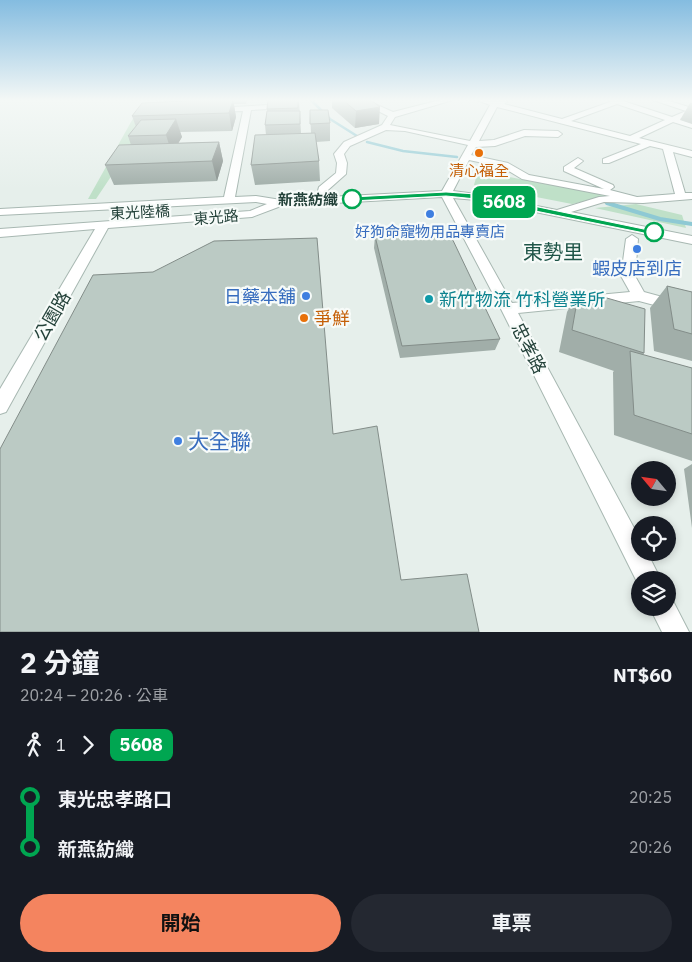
<!DOCTYPE html>
<html lang="zh-TW">
<meta charset="utf-8">
<style>
:root{--surface:#171b24;--page:#242831;--text:#f1f3f6;--muted:#9ea1a6;--accent:#f4845f}
body{margin:0;font-family:"IBM Plex Sans","Noto Sans TC",sans-serif;background:var(--page);color:var(--text);height:100vh;display:flex;flex-direction:column;font-size:19px;white-space:nowrap}
*{box-sizing:border-box;margin:0}
p{font-size:16px;color:var(--muted)}
.icon{flex:none;width:28px;height:28px;fill:none;stroke:currentColor;stroke-width:2;stroke-linecap:round;stroke-linejoin:round}
.map{position:relative;height:632px;overflow:hidden}
.side{display:flex;flex-direction:column;background:var(--surface);flex:1}
.side>*{flex:none}
.badge{padding:0 10px;border-radius:8px;font-size:18px;line-height:32px}
.needle{width:32px;rotate:299deg}
.fabs{position:absolute;left:631px;top:461px;display:grid;gap:10px}
.fabs a{display:grid;place-items:center;width:45px;height:45px;border-radius:50%;background:var(--surface);box-shadow:0 2px 8px #0003;font-size:25px}
.map>.badge{position:absolute;translate:-50% -50%;box-shadow:0 0 0 2px #fff}
.legs{display:flex;align-items:center;gap:8px;height:55px;padding:0 20px;font-size:16px}
.legs p{margin-inline-start:auto}
.summary{display:flex;align-items:center;justify-content:space-between;height:85px;padding:0 20px}
h1{font-size:28px;font-weight:700;line-height:38px}
.action{display:flex;gap:10px;margin-top:auto;padding:10px 20px}
.action a{flex:1;height:58px;border-radius:30px;background:var(--accent);color:#111;font-size:20px;font-weight:700;line-height:58px;text-align:center}
.action a+a{background:var(--page);color:var(--text)}
ul{padding:0 20px;list-style:none}
li{display:flex;align-items:center;gap:18px;height:50px;font-size:19px}
li i{display:grid;place-items:center;width:8px;height:100%;margin:0 6px;background:currentColor}
li i::after{content:'';width:12px;height:12px;margin:-6px;border:4px solid;border-radius:50%;background:var(--surface)}
li p{margin-inline-start:auto}
li:first-child i{background:linear-gradient(#0000 50%,currentColor 0)}
li:last-child i{background:linear-gradient(currentColor 50%,#0000 0)}
.map>svg:first-child{display:block}
.green{fill:#bfe0c8}
.lines{fill:none;stroke-linecap:round;stroke-linejoin:round}
.stream-far1{stroke:#8ec9d4;stroke-width:2.5}
.stream{stroke:#8ec9d4;stroke-width:4}
.minor-casing{stroke:#a8b8b2;stroke-width:2}
.minor{fill:#fff;fill-rule:evenodd}
.wall{fill:#a1aea9}
.shaded-wall{fill:#838d89}
.building{fill:#bbcac4;stroke:#838d89}
.line-1{fill:#00a651;stroke:#fff}
.food-dot{fill:#e8710a;stroke:#f7fbf9;stroke-width:2}
.stop-1-dot{fill:#fff;stroke:#00a651;stroke-width:2.5}
.shop-dot{fill:#3f7fe0;stroke:#f7fbf9;stroke-width:2}
.culture-dot{fill:#0f9aa8;stroke:#f7fbf9;stroke-width:2}
.labels{text-anchor:middle;dominant-baseline:central;stroke-width:4.5;stroke-linejoin:round;paint-order:stroke}
.far-food-label{font-size:15px;fill:#c56008;stroke:#f7fbf9}
.far-stop-label{font-size:15px;font-weight:bold;fill:#24423a;stroke:#f7fbf9;text-anchor:end}
.far-street-label{font-size:15px;fill:#24423a;stroke:#f7fbf9}
.far-shop-label{font-size:15px;fill:#366cbe;stroke:#f7fbf9}
.shop-label{font-size:18px;fill:#366cbe;stroke:#f7fbf9}
.culture-label{font-size:18px;fill:#0d838f;stroke:#f7fbf9;text-anchor:start}
.street-label{font-size:18px;fill:#24423a;stroke:#f7fbf9}
.food-label{font-size:18px;fill:#c56008;stroke:#f7fbf9;text-anchor:start}
.quarter-label{font-size:20px;fill:#1f5548;stroke:#f7fbf9}
.near-shop-label{font-size:21px;fill:#366cbe;stroke:#f7fbf9;text-anchor:start}
</style>
<div class="map">
<svg width="692" height="632" viewBox="0 0 692 632">
<rect width="100%" height="100%" fill="#e6efeb"/>
<!-- green -->
<path class="green" d="M 154,112 L 96,199 L 88,199 L 136,113 Z
M 478,171 L 610,196 L 572,204 L 474,185 Z
M 636,204 L 682,215 L 686,228 L 595,208 Z"/>
<g class="lines">
<!-- stream-far1 -->
<path class="stream-far1" d="M 311,100 L 330,119 L 357,136
M 367,142 L 403,151 L 457,157"/>
<!-- stream -->
<path class="stream" d="M 607,203 L 660,219 L 692,224"/>
<!-- minor casing -->
<g class="minor-casing">
<path id="minor" d="M 284,100 L 296,100 L 270,109 L 251,110 L 235,197 L 256,196 L 281,200 L 316,198 L 319,187 L 336,173 L 337,163 L 334,154 L 344,142 L 382,125 L 388,116 L 356,100 L 366,100 L 393,112 L 440,100 L 453,100 L 395,117 L 390,125 L 470,141 L 490,105 L 477,100 L 506,100 L 507,102 L 504,104 L 562,119 L 610,102 L 608,100 L 620,100 L 672,117 L 686,111 L 653,100 L 666,100 L 692,108 L 692,114 L 680,119 L 692,123 L 692,128 L 673,122 L 639,138 L 692,151 L 692,157 L 673,152 L 685,193 L 692,193 L 692,199 L 643,203 L 604,202 L 571,212 L 692,236 L 692,244 L 476,200 L 453,198 L 512,303 L 630,292 L 621,276 L 626,239 L 632,235 L 638,239 L 635,276 L 644,292 L 692,305 L 692,315 L 639,301 L 518,313 L 640,539 L 640,552 L 647,552 L 661,580 L 640,580 L 640,588 L 501,309 L 442,197 L 281,206 L 252,217 L 108,228 L 6,412 L 0,414 L 0,389 L 95,229 L 0,237 L 0,229 L 250,211 L 267,204 L 256,202 L 0,215 L 0,209 L 224,197 L 243,111 L 215,112 L 211,110 L 215,108 L 269,105 ZM 617,104 L 665,120 L 630,136 L 571,121 ZM 497,107 L 641,144 L 603,159 L 603,163 L 609,163 L 650,146 L 663,149 L 675,194 L 637,197 L 610,190 L 614,187 L 613,185 L 574,168 L 583,161 L 578,158 L 564,167 L 564,171 L 604,189 L 529,175 L 508,163 L 471,155 L 476,147 L 495,146 L 525,136 L 558,137 L 562,134 L 558,131 L 524,130 L 494,140 L 479,141 ZM 386,130 L 405,131 L 468,145 L 442,191 L 327,197 L 328,190 L 346,174 L 347,163 L 344,154 L 350,146 ZM 469,160 L 502,167 L 522,179 L 610,196 L 599,197 L 557,210 L 476,194 L 453,191 Z
M 668,597 L 672,599 L 689,632 L 662,632 L 650,608 L 668,608 Z"/>
</g>
<!-- minor -->
<use href="#minor" class="minor"/>
</g>
<!-- wall -->
<path class="wall" d="M 164,100 L 247,100 L 246,104 L 234,104 L 236,117 L 232,131 L 180,132 L 182,137 L 178,143 L 219,142 L 223,161 L 217,181 L 114,185 L 105,165 L 131,145 L 128,136 L 136,127 L 132,116 L 164,102 Z
M 299,100 L 301,133 L 311,133 L 310,110 L 330,123 L 330,141 L 316,142 L 319,161 L 320,181 L 255,185 L 251,165 L 266,135 L 265,125 L 267,112 L 267,109 Z
M 332,100 L 371,100 L 379,124 L 355,128 L 332,108 Z
M 690,103 L 692,103 L 692,124 L 680,120 Z
M 375,236 L 500,339 L 495,350 L 400,358 L 374,248 Z
M 667,286 L 692,292 L 692,361 L 654,351 L 650,308 Z
M 579,290 L 644,353 L 643,355 L 692,368 L 692,461 L 614,435 L 613,372 L 614,371 L 559,352 L 567,312 Z
M 692,464 L 692,528 L 684,469 Z"/>
<!-- shaded-wall -->
<path class="shaded-wall" d="M 233,100 L 236,117 L 232,131 L 229,113 Z
M 380,107 L 379,124 L 355,128 L 356,111 Z
M 176,119 L 182,137 L 172,154 L 166,135 Z
M 219,142 L 223,161 L 217,181 L 212,161 Z"/>
<!-- building -->
<path class="building" d="M 211,100 L 233,100 L 229,113 L 132,116 L 142,103 Z
M 268,100 L 298,100 L 298,108 L 267,109 Z
M 343,100 L 371,100 L 380,107 L 356,111 Z
M 310,110 L 328,110 L 330,123 L 310,124 Z
M 267,111 L 300,111 L 300,124 L 265,125 Z
M 176,119 L 166,135 L 128,136 L 141,120 Z
M 315,133 L 319,161 L 251,165 L 255,135 Z
M 219,142 L 212,161 L 105,165 L 119,145 Z
M 449,232 L 500,339 L 402,346 L 375,236 Z
M 317,238 L 333,434 L 377,426 L 401,580 L 467,574 L 479,632 L 0,632 L 0,449 L 93,275 L 153,272 L 214,241 Z
M 667,286 L 692,292 L 692,334 L 674,329 Z
M 579,290 L 645,309 L 644,353 L 572,330 Z
M 630,351 L 692,368 L 692,434 L 634,415 Z"/>
<!-- sky -->
<linearGradient id="sky" x2="0" y2="1"><stop stop-color="#84bce0"/><stop offset="0.53" stop-color="#f4f8f6"/><stop offset="1" stop-color="#f4f8f6" stop-opacity="0"/></linearGradient>
<rect width="692" height="189" fill="url(#sky)"/>
<!-- line-1 -->
<path class="line-1" d="M 446,192 L 476,194 L 658,232 L 654,235 L 476,199 L 446,196 L 352,201 L 348,199 L 352,197 Z"/>
<!-- markers -->
<g class="food-dot">
<circle cx="479" cy="153" r="5"/>
<circle cx="304" cy="318" r="5"/>
</g>
<g class="stop-1-dot">
<circle cx="352" cy="199" r="9"/>
<circle cx="654" cy="232" r="9"/>
</g>
<g class="shop-dot">
<circle cx="430" cy="214" r="5"/>
<circle cx="637" cy="249" r="5"/>
<circle cx="306" cy="296" r="5"/>
<circle cx="178" cy="441" r="5"/>
</g>
<circle class="culture-dot" cx="429" cy="299" r="5"/>
<g class="labels">
<!-- far-food labels -->
<g class="far-food-label">
<text x="479" y="170">清心福全</text>
</g>
<!-- far-stop labels -->
<g class="far-stop-label">
<text x="338" y="199">新燕紡織</text>
</g>
<!-- far-street labels -->
<g class="far-street-label">
<text transform="translate(140 212) rotate(-3)">東光陸橋</text>
<text transform="translate(216 217) rotate(-5)">東光路</text>
</g>
<!-- far-shop labels -->
<g class="far-shop-label">
<text x="430" y="231">好狗命寵物用品專賣店</text>
</g>
<!-- shop labels -->
<g class="shop-label">
<text x="637" y="268">蝦皮店到店</text>
<text x="296" y="296" text-anchor="end">日藥本舖</text>
</g>
<!-- culture labels -->
<g class="culture-label">
<text x="439" y="299">新竹物流 竹科營業所</text>
</g>
<!-- street labels -->
<g class="street-label">
<text transform="translate(52 316) rotate(-60)">公園路</text>
<text transform="translate(529 348) rotate(63)">忠孝路</text>
</g>
<!-- food labels -->
<g class="food-label">
<text x="314" y="318">爭鮮</text>
</g>
<!-- quarter labels -->
<g class="quarter-label">
<text x="553" y="251">東勢里</text>
</g>
<!-- near-shop labels -->
<g class="near-shop-label">
<text x="188" y="441">大全聯</text>
</g>
</g>
</svg>
<div class="fabs">
<a><svg class="needle" viewBox="-14 -14 28 28"><path d="M0-13l5 13h-10z" fill="#e53935"/><path d="M0 13l5-13h-10z" fill="#9ea1a6"/></svg></a>
<a><svg class="icon" aria-label="locate" viewBox="0 0 24 24"><circle cx="12" cy="12" r="6"/><path d="M12 2v4M12 18v4M2 12h4M18 12h4"/></svg></a>
<a><svg class="icon" aria-label="layers" viewBox="0 0 24 24"><path d="M12 4l9 5-9 5-9-5zM3 14l9 5 9-5"/></svg></a>
</div>
<b class="badge" style="left:504px;top:202px;background:#00a651;color:#fff">5608</b>
</div>
<section class="side">
<div class="summary"><div><h1>2 分鐘</h1><p>20:24 – 20:26 · 公車</p></div><b>NT$60</b></div>
<div class="legs"><svg class="icon" aria-label="walk" viewBox="0 0 24 24"><circle cx="13" cy="4" r="2"/><path d="M13 8l-2 6 4 7M11 14l-3 7M7 12l3-4h3l4 4"/></svg>1<svg class="icon" aria-label="forward" viewBox="0 0 24 24"><path d="M9 5l7 7-7 7"/></svg><b class="badge" style="background:#00a651;color:#fff">5608</b></div>
<ul>
<li><i style="color:#00a651"></i><b>東光忠孝路口</b><p>20:25</p></li>
<li><i style="color:#00a651"></i><b>新燕紡織</b><p>20:26</p></li>
</ul>
<div class="action"><a>開始</a><a>車票</a></div>
</section>
